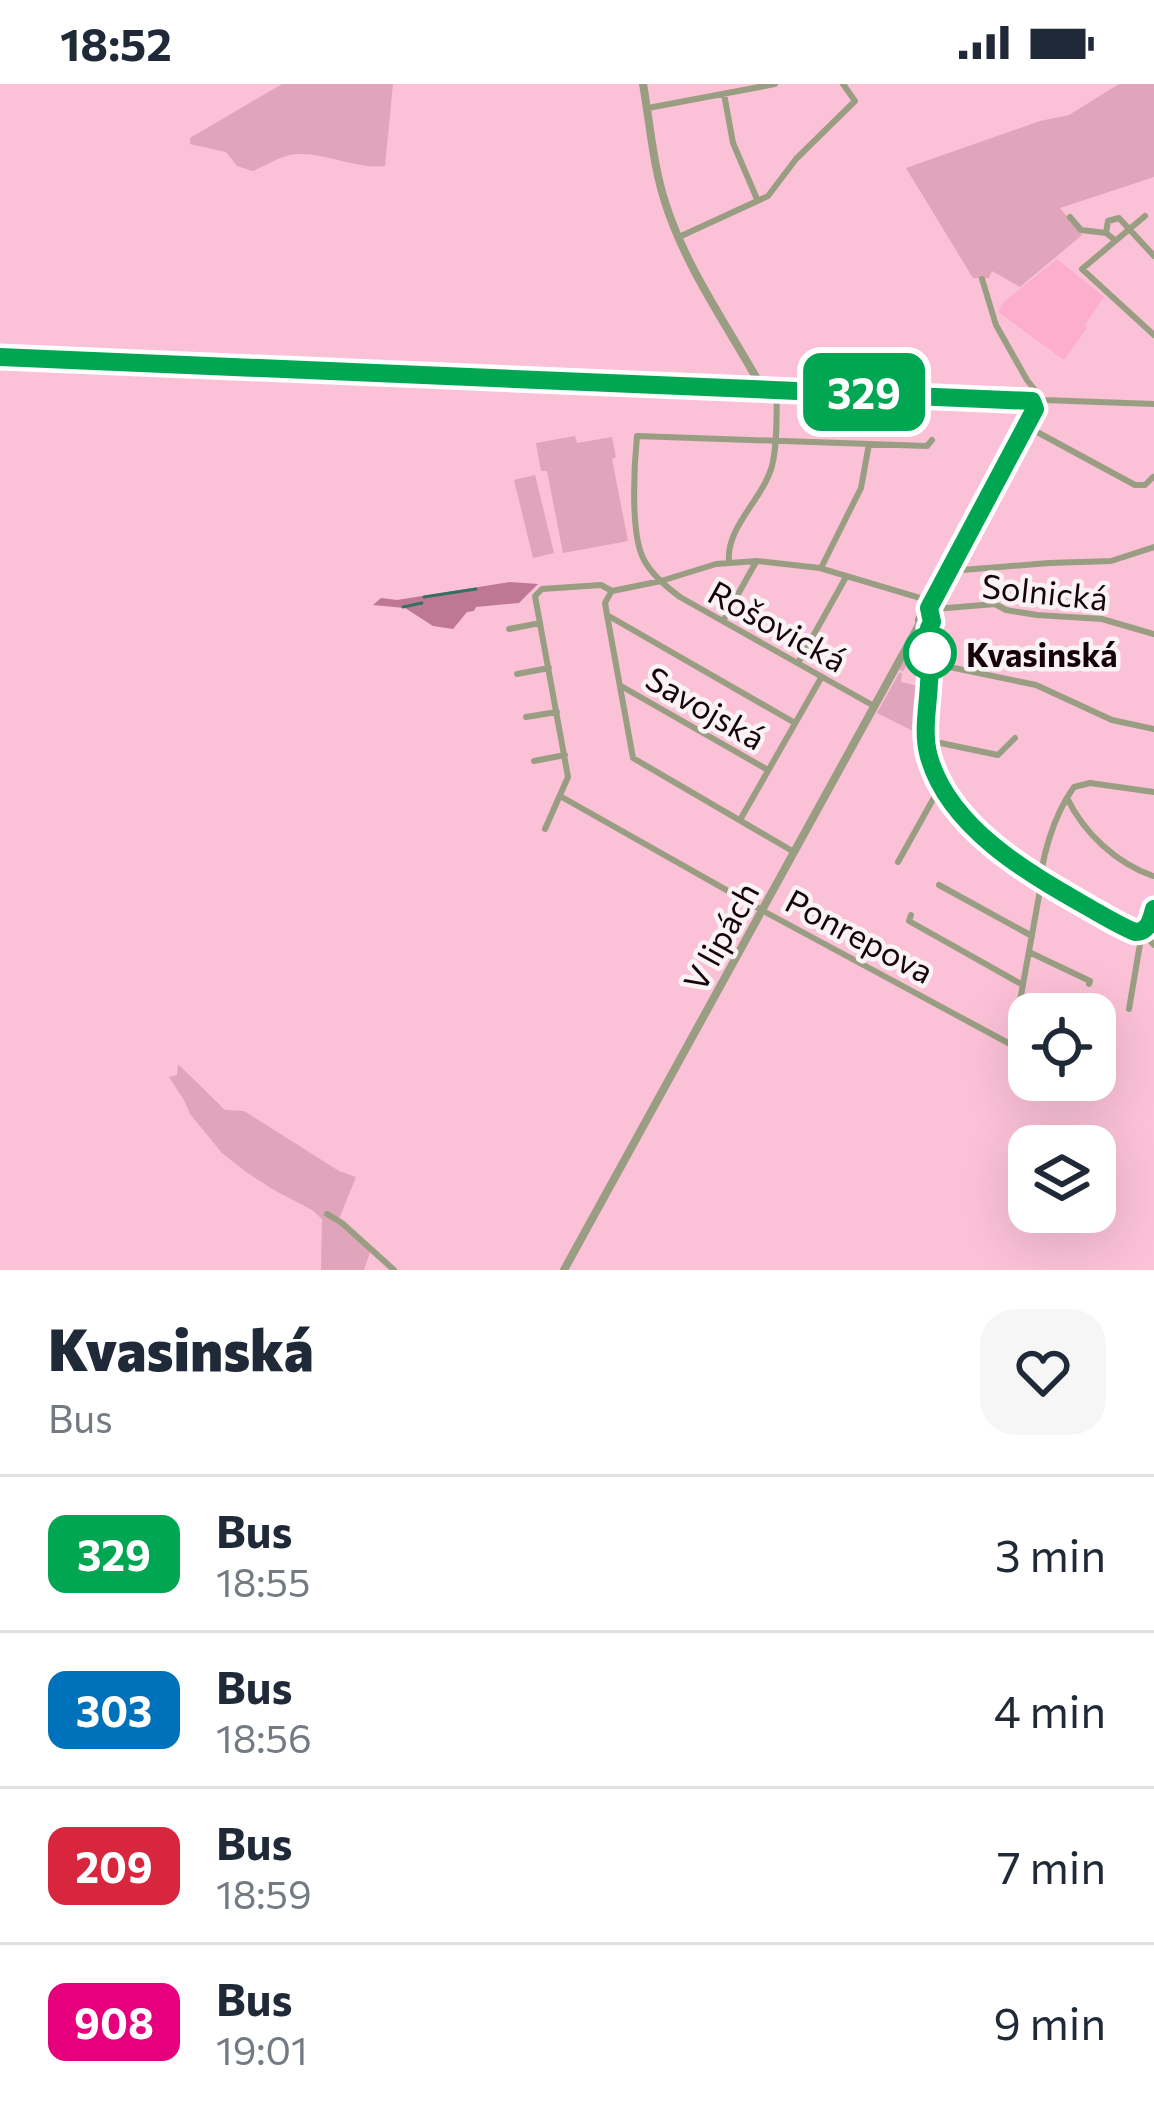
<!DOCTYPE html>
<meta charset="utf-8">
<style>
:root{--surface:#fff;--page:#f6f6f7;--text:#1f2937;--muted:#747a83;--line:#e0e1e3}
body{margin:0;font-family:Commissioner,sans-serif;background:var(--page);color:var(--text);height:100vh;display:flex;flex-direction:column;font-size:45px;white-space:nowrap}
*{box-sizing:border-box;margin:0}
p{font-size:39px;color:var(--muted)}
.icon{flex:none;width:66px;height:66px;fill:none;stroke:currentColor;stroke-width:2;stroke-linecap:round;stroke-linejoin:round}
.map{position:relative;height:1186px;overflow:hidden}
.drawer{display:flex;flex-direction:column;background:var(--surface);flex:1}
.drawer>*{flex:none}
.badge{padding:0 24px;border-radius:18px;font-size:42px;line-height:78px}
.controls{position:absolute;left:1008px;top:909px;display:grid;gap:24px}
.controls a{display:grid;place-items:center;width:108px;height:108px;border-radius:24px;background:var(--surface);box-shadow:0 12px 48px #0002;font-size:60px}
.map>.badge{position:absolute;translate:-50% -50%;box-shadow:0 0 0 6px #fff}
.round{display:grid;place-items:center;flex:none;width:126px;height:126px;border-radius:36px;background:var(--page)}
.head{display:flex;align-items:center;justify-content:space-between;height:204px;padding:0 48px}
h1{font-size:57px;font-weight:800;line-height:90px}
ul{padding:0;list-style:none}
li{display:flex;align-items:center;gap:36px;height:156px;padding:0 48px;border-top:3px solid var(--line)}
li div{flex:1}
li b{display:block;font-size:45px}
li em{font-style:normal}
li .badge{min-width:132px;font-weight:700;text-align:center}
.status{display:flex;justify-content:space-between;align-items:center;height:84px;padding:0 60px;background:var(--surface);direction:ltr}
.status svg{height:33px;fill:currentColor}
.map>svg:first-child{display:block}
.built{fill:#fcaecc}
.green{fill:#e0a4bb}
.forest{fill:#be7894}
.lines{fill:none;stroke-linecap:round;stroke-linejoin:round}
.stream{stroke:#347062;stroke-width:3}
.minor{stroke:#999d82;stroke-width:6}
.tertiary{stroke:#999d82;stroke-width:8}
.line-casing{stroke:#fff;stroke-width:27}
.line{stroke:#00a651;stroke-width:18}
.stop-dot{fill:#fff;stroke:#00a651;stroke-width:6}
.labels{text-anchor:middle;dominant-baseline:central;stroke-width:9;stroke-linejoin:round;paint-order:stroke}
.street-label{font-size:33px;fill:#18030c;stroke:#faf3f5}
.stop-label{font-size:33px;font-weight:bold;fill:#18030c;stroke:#faf3f5;text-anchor:start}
</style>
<div class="status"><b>18:52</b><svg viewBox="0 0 49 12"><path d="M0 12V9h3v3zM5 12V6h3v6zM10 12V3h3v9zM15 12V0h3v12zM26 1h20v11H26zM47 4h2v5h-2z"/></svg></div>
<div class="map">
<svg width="1154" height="1186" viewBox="0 0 1154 1186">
<rect width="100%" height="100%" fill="#fbc1d7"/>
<!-- built -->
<path class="built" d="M 1057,175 L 1104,213 L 1085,241 L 1087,244 L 1064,276 L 998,228 L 1004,218 Z"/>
<!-- green -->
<path class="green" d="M 282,0 L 393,0 L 385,82 C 355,85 328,69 298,70 C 283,70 267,81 253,87 L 237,82 L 226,68 L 190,60 L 190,54 Z
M 1119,0 L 1154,0 L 1154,93 L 1060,124 L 1082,151 L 1020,203 L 992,187 L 989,194 L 973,194 L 906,84 L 1040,37 L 1069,31 Z
M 575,352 L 577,359 L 612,353 L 616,373 L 612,375 L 628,457 L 563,469 L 547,387 L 541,387 L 536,359 Z
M 535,391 L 554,469 L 533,474 L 514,396 Z
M 922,545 L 926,547 L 926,586 L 919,650 L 877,629 L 899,589 L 902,589 L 901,598 L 918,602 L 923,590 L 922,586 L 907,581 L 903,587 L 899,586 Z
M 178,980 L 225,1026 L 244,1027 L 339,1087 L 356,1093 L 339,1135 L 371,1165 L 364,1186 L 321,1186 L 322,1135 L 312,1126 L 274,1106 L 246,1088 L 222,1069 L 190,1030 L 184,1016 L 169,993 L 177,991 Z"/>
<!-- forest -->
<path class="forest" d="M 510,498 L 538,500 L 519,519 L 476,523 L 474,527 L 467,528 L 453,545 L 433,542 L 405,524 L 373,521 L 381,514 L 397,516 Z"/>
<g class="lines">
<!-- stream -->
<path class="stream" d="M 424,513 L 476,505
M 403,523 L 422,519"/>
<!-- minor -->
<path class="minor" d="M 724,10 L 733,59 L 757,115
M 648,24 L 775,0
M 1145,132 L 1082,185 L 1154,251
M 1070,133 L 1081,146 L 1106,149 L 1115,156
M 1106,149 L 1108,137 L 1119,134 L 1154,172
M 679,153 L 768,112 L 796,75 L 855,17 L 843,0
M 982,195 L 996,241 L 1027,296 L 1043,316
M 1043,316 L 1154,320
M 1026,342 L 1135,401 L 1145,401 L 1153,393
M 729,477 C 726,443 763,415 772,382 C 778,358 776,329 777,305
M 821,484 L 861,404 L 869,360
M 949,487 L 1049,479 L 1111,477 L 1154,463
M 611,508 L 605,519 L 607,531 L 633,674 L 794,768
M 607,531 L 795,639
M 723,537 L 756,478
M 509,545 L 540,539
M 798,579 L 846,493
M 930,579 L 1036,601 L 1112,636 L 1154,645
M 517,590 L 549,584
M 621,602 L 768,686
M 874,622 L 680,513 C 665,502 647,487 641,469 C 631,441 634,382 637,352 L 927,362 L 932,356
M 526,633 L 557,628
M 926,656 L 998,671 L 1015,654
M 534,677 L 565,671
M 560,712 L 767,829 L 1012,961 L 1039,812 C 1040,777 1053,732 1074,703 L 1090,699 L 1154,708
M 1067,714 C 1084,749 1116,779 1153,792
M 740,736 L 821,594
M 545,745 L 568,693 L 535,512 L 542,505 L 601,501 L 612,507 L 661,497 L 716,480 L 757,477 L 820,484 L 924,515 L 935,525 L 995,520 L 1006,526 L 1037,531 L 1102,535 L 1154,550
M 898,778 L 941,701
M 939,801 L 1032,852
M 911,831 L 909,837 L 1023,901
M 1142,848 L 1154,861
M 1029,868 L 1090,897 L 1089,900
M 1129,925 L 1142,848
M 327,1130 L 342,1139 L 394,1186"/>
<!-- tertiary -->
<path class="tertiary" d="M 643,0 C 650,39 653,83 666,121 C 687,186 729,244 762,304
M 0,273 L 1012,314 L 1030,316 L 1034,319 L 1034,327 L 925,531 L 919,535 L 919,541 L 564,1186
M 929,525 L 932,538 L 929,544 C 930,562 931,581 930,599 C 928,623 922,648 929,672 C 949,743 1025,787 1085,821 C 1102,831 1122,847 1142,848 L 1149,840 L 1154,826"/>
</g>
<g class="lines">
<!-- line casing -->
<g class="line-casing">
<path id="line" d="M 0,273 L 1032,317 L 1035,325 L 929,524 L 932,538 L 929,544 C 930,562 931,581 929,599 C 928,623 922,649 929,673 C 949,743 1026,788 1086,822 C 1102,831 1118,841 1135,848 C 1148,848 1151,837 1154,825"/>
</g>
<!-- line -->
<use href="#line" class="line"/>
</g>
<!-- markers -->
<circle class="stop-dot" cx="930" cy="569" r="24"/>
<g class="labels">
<!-- street labels -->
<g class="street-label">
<text transform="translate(1045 507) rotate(6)">Solnická</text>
<text transform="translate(778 541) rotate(29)">Rošovická</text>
<text transform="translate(706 623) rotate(30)">Savojská</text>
<text transform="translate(860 851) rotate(28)">Ponrepova</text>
<text transform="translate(720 852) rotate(-61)">V lipách</text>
</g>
<!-- stop labels -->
<g class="stop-label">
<text x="966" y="569">Kvasinská</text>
</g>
</g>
</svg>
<div class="controls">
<a><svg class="icon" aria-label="locate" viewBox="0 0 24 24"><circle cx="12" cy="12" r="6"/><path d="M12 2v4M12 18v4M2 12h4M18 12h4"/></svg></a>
<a><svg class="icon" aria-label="layers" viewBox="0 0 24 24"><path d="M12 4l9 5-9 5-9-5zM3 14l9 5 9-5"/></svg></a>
</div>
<b class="badge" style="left:864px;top:308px;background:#00a651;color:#fff">329</b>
</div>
<section class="drawer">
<div class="head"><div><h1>Kvasinská</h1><p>Bus</p></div><a class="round"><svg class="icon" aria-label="heart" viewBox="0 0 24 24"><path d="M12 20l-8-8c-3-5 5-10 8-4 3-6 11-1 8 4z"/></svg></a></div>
<ul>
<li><span class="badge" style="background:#00a651;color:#fff">329</span><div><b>Bus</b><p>18:55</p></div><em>3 min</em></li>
<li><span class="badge" style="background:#0072bc;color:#fff">303</span><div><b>Bus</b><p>18:56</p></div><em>4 min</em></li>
<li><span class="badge" style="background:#d7263d;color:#fff">209</span><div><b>Bus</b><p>18:59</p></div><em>7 min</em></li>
<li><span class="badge" style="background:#e6007e;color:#fff">908</span><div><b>Bus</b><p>19:01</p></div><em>9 min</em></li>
</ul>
</section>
